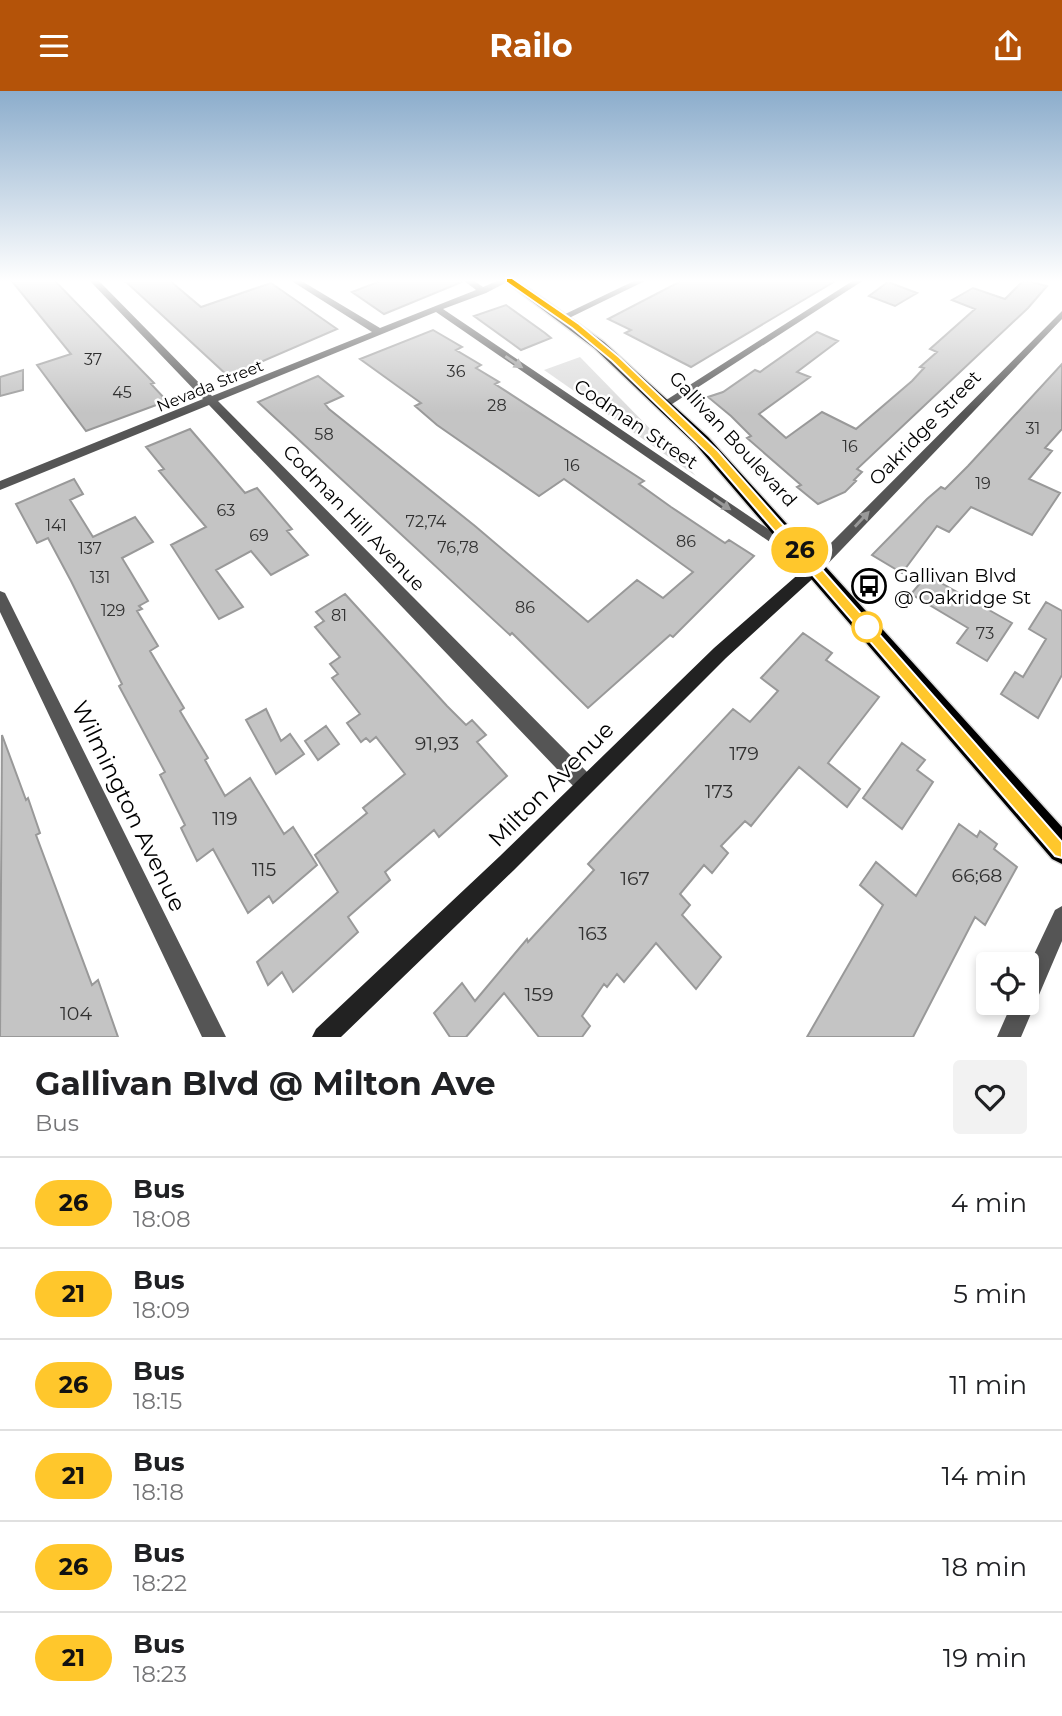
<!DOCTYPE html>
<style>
:root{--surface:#fff;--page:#f2f2f2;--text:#202124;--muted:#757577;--line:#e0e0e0;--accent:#b45309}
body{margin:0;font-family:Montserrat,sans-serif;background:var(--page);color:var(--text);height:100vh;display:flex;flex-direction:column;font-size:26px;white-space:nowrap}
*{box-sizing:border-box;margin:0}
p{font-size:23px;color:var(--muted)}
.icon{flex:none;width:38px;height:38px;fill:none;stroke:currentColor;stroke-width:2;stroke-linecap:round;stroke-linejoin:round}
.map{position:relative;height:946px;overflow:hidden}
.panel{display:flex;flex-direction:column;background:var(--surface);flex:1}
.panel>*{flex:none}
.badge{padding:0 14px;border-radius:23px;font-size:24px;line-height:46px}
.controls{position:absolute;left:976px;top:861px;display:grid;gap:14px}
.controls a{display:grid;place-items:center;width:63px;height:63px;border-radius:7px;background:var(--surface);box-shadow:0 4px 10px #0003;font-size:35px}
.map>.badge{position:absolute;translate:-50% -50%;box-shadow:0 0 0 4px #fff}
.round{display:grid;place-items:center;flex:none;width:74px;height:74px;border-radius:7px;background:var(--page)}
.overview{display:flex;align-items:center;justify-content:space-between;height:119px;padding:0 35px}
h1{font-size:33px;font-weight:700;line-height:52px}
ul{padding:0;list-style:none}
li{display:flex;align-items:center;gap:21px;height:91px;padding:0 35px;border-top:2px solid var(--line)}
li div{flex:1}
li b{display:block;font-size:26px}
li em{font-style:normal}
li .badge{min-width:77px;font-weight:700;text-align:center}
header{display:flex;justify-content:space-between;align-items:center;height:91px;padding:0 35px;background:var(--accent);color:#fff;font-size:32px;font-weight:700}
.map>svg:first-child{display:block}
.green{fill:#dcdcdc}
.building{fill:#c4c4c4;stroke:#999;stroke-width:2}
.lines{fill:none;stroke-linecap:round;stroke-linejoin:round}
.highway-casing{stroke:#dbdbdb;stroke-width:3}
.street{fill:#555;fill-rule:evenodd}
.secondary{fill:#222;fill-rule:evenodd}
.highway{fill:#000;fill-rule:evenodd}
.oneway{fill:#999}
.line{fill:#ffc72c;stroke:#fff;stroke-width:2}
.stop-dot{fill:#fff;stroke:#ffc72c;stroke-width:3.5}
.labels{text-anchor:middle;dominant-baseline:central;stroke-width:5;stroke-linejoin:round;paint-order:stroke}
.number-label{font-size:16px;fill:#313131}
.far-street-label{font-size:16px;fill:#000;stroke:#fff}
.street-label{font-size:19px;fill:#000;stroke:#fff}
.poi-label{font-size:19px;fill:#000;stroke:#fff;text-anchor:start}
.near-number-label{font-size:19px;fill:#313131}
.near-street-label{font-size:23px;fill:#000;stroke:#fff}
</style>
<header><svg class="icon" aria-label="menu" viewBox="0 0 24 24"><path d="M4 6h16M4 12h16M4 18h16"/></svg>Railo<svg class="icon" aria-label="share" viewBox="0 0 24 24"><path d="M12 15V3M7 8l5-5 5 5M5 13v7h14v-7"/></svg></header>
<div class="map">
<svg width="1062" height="946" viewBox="0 0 1062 946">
<rect width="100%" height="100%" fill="#fff"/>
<!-- green -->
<path class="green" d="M 580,266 L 696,385 L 544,279 Z"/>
<!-- building -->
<path class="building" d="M 11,189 L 54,189 L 154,292 L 151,293 L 167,310 L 86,340 L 37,274 L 71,263 Z
M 124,189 L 169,189 L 201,216 L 271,192 L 337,238 L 228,285 Z
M 383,189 L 460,189 L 462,191 L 384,223 L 352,201 Z
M 683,189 L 837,189 L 691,276 L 625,242 L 631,239 L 608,228 Z
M 1024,189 L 1047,195 L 1028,217 L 857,378 L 862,381 L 854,389 L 856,390 L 845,401 L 818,413 L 797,396 L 801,394 L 747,347 L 751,345 L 731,325 L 708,306 L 723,301 L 755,279 L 760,281 L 817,241 L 838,250 L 797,281 L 810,286 L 759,323 L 786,347 L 822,321 L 856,338 L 912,290 L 924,277 L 920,276 L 937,261 L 930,258 L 975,218 L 952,209 L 973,197 L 1005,208 Z
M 888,191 L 917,202 L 895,215 L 869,205 Z
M 506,214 L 545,242 L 551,247 L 521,259 L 474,225 Z
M 433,239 L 462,256 L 456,259 L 481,274 L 476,277 L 499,291 L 495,293 L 644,390 L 639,393 L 671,416 L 725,452 L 729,449 L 754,465 L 673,546 L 670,544 L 588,617 L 512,542 L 510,544 L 258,311 L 318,285 L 343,305 L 325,313 L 329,318 L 475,435 L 588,531 L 637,489 L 663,507 L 693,481 L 564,388 L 539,405 L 437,334 L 415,315 L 421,312 L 360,268 Z
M 1062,273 L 1062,338 L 1045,357 L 1052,360 L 1029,388 L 1060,402 L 1032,444 L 971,416 L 949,441 L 937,435 L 902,482 L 872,464 L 927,408 L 941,396 L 945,398 L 968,375 Z
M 23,279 L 23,299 L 0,305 L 0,286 Z
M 190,338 L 245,402 L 257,397 L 292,438 L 287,440 L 308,464 L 271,484 L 251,460 L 216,479 L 243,516 L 219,528 L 171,454 L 206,436 L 159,380 L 164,378 L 146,356 Z
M 74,388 L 83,403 L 70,409 L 93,446 L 135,426 L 153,451 L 122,467 L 148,510 L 139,515 L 142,518 L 137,520 L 158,555 L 150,560 L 184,617 L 180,620 L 208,667 L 205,669 L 225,705 L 250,687 L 284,743 L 293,736 L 317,774 L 273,812 L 269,805 L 248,822 L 213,758 L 197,770 L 181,737 L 185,734 L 160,684 L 165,681 L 119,595 L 122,593 L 71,490 L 48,447 L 37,452 L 16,413 Z
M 927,484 L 1012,532 L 987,570 L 957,552 L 968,537 L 911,503 Z
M 345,503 L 447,615 L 466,634 L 472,629 L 486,644 L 477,651 L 507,685 L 439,746 L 434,739 L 385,781 L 390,789 L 348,826 L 358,841 L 293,901 L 282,881 L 268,894 L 257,871 L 338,801 L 315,764 L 367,722 L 363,717 L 405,683 L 376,646 L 370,651 L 366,647 L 361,651 L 347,632 L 360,623 L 332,587 L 338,583 L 330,573 L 340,566 L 315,536 L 324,530 L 316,521 Z
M 1046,511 L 1062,520 L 1062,584 L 1038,627 L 1001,603 L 1015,581 L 1023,586 L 1046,548 L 1029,538 Z
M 803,542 L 832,562 L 826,569 L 879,606 L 828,672 L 860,698 L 847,716 L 799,676 L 751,735 L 745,730 L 721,755 L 728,762 L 712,782 L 704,774 L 680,803 L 690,814 L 682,824 L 721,866 L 696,898 L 656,852 L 624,891 L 617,883 L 607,896 L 604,893 L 582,925 L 590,935 L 582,946 L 539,946 L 504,902 L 466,946 L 450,946 L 434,922 L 462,892 L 475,910 L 527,848 L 528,851 L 594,779 L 588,773 L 733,618 L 750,631 L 778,600 L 761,587 Z
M 266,618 L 281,650 L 290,643 L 304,663 L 276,683 L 246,629 Z
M 326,635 L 339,653 L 318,669 L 305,650 Z
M 2,644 L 26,709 L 28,707 L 40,742 L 36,744 L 92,894 L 98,889 L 118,946 L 0,946 Z
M 902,652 L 925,669 L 917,679 L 933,691 L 902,738 L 863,707 Z
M 959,733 L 977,746 L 980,740 L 997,753 L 994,758 L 1017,776 L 985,834 L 975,826 L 913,946 L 807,946 L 883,814 L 860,794 L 876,771 L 916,805 Z"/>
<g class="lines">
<!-- highway casing -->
<g class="highway-casing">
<path id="highway" d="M 503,189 L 517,189 L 604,251 L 708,346 L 1062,736 L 1062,773 L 1052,768 L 696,354 L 594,257 Z"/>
</g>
<!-- street -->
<path class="street" d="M 89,189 L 98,189 L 212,305 L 372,241 L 290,189 L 300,189 L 380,237 L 476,199 L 463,189 L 473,189 L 483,196 L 499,189 L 511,189 L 486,202 L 443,218 L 814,469 L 1062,220 L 1062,228 L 820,481 L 815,482 L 436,221 L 218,310 L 592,686 L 594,693 L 592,700 L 585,702 L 578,700 L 209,314 L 0,399 L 0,390 L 203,308 Z
M 636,189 L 647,189 L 567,228 L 559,226 Z
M 854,189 L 864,189 L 669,315 L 665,316 L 660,313 Z
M 0,500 L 5,502 L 7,506 L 226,946 L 202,946 L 0,521 Z
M 1062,815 L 1062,850 L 1021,946 L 997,946 L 1012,912 L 1027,912 L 1027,878 L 1055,819 Z"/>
<!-- secondary -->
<path class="secondary" d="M 815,472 L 820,473 L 822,477 L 820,481 L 726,567 L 514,779 L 341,946 L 312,946 L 316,938 L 500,765 L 714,557 L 810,473 Z"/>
<!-- highway -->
<use href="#highway" class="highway"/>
</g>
<!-- one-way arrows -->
<defs><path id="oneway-solid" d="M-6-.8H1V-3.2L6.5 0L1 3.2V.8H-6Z" transform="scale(1.75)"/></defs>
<g class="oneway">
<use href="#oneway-solid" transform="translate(514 271) rotate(34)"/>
<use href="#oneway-solid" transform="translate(722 413) rotate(34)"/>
<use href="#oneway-solid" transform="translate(862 428) rotate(-47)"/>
</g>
<!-- sky -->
<linearGradient id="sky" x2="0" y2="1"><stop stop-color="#8cadcc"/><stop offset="0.59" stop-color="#fff"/><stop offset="1" stop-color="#fff" stop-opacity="0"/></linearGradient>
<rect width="1062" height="322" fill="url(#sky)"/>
<!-- line -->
<path class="line" d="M 506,187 L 512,187 L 579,233 L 619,266 L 718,360 L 1062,751 L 1062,767 L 1055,765 L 710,365 L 612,270 L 572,237 L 506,191 Z"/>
<!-- icons -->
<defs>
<g id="bus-ring" transform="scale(1.75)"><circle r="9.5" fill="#fff" stroke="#000" stroke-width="1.5"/><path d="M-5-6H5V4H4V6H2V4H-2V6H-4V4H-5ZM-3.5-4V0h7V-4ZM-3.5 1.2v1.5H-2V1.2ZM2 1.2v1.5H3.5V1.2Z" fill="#000"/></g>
</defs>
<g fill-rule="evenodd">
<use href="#bus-ring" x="869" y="495"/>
</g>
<!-- markers -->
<circle class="stop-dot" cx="867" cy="536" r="14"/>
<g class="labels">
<!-- number labels -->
<g class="number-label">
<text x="93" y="268">37</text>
<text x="456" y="280">36</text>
<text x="122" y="301">45</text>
<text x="497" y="314">28</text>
<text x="1033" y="337">31</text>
<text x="324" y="343">58</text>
<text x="850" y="355">16</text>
<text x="572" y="374">16</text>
<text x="983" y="392">19</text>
<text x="226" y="419">63</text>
<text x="426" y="430">72,74</text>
<text x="56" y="434">141</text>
<text x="259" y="444">69</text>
<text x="686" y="450">86</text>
<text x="458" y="456">76,78</text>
<text x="90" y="457">137</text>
<text x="100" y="486">131</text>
<text x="525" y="516">86</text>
<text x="113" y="519">129</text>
<text x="339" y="524">81</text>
<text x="985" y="542">73</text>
</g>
<!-- far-street labels -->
<g class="far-street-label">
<text transform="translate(210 295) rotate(-22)">Nevada Street</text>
</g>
<!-- street labels -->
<g class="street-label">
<text transform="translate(636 333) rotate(34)">Codman Street</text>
<text transform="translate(925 337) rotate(-46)">Oakridge Street</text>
<text transform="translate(733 348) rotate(47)">Gallivan Boulevard</text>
<text transform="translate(354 427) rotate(46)">Codman Hill Avenue</text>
</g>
<!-- poi labels -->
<g class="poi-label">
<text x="894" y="484">Gallivan Blvd<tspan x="894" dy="22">@ Oakridge St</tspan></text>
</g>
<!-- near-number labels -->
<g class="near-number-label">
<text x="437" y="652">91,93</text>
<text x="744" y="662">179</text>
<text x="719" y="700">173</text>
<text x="225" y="727">119</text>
<text x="264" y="778">115</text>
<text x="977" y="784">66;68</text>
<text x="635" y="787">167</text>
<text x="593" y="842">163</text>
<text x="539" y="903">159</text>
<text x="76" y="922">104</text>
</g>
<!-- near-street labels -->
<g class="near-street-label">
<text transform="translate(551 693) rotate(-45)">Milton Avenue</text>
<text transform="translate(129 715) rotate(64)">Wilmington Avenue</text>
</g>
</g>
</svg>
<div class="controls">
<a><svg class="icon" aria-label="locate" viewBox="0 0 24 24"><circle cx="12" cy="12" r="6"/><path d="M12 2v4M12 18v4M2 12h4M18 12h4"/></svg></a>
</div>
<b class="badge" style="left:800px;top:459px;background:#ffc72c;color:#111">26</b>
</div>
<section class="panel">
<div class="overview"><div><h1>Gallivan Blvd @ Milton Ave</h1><p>Bus</p></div><a class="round"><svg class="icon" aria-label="heart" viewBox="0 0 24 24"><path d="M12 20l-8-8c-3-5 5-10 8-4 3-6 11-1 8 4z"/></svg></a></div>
<ul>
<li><span class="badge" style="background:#ffc72c;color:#111">26</span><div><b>Bus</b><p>18:08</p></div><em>4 min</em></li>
<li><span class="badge" style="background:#ffc72c;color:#111">21</span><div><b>Bus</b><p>18:09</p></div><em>5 min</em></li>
<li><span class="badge" style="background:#ffc72c;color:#111">26</span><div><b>Bus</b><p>18:15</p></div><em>11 min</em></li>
<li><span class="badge" style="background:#ffc72c;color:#111">21</span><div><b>Bus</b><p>18:18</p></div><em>14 min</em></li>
<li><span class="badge" style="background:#ffc72c;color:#111">26</span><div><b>Bus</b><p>18:22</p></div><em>18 min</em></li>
<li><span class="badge" style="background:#ffc72c;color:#111">21</span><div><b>Bus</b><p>18:23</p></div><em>19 min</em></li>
</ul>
</section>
